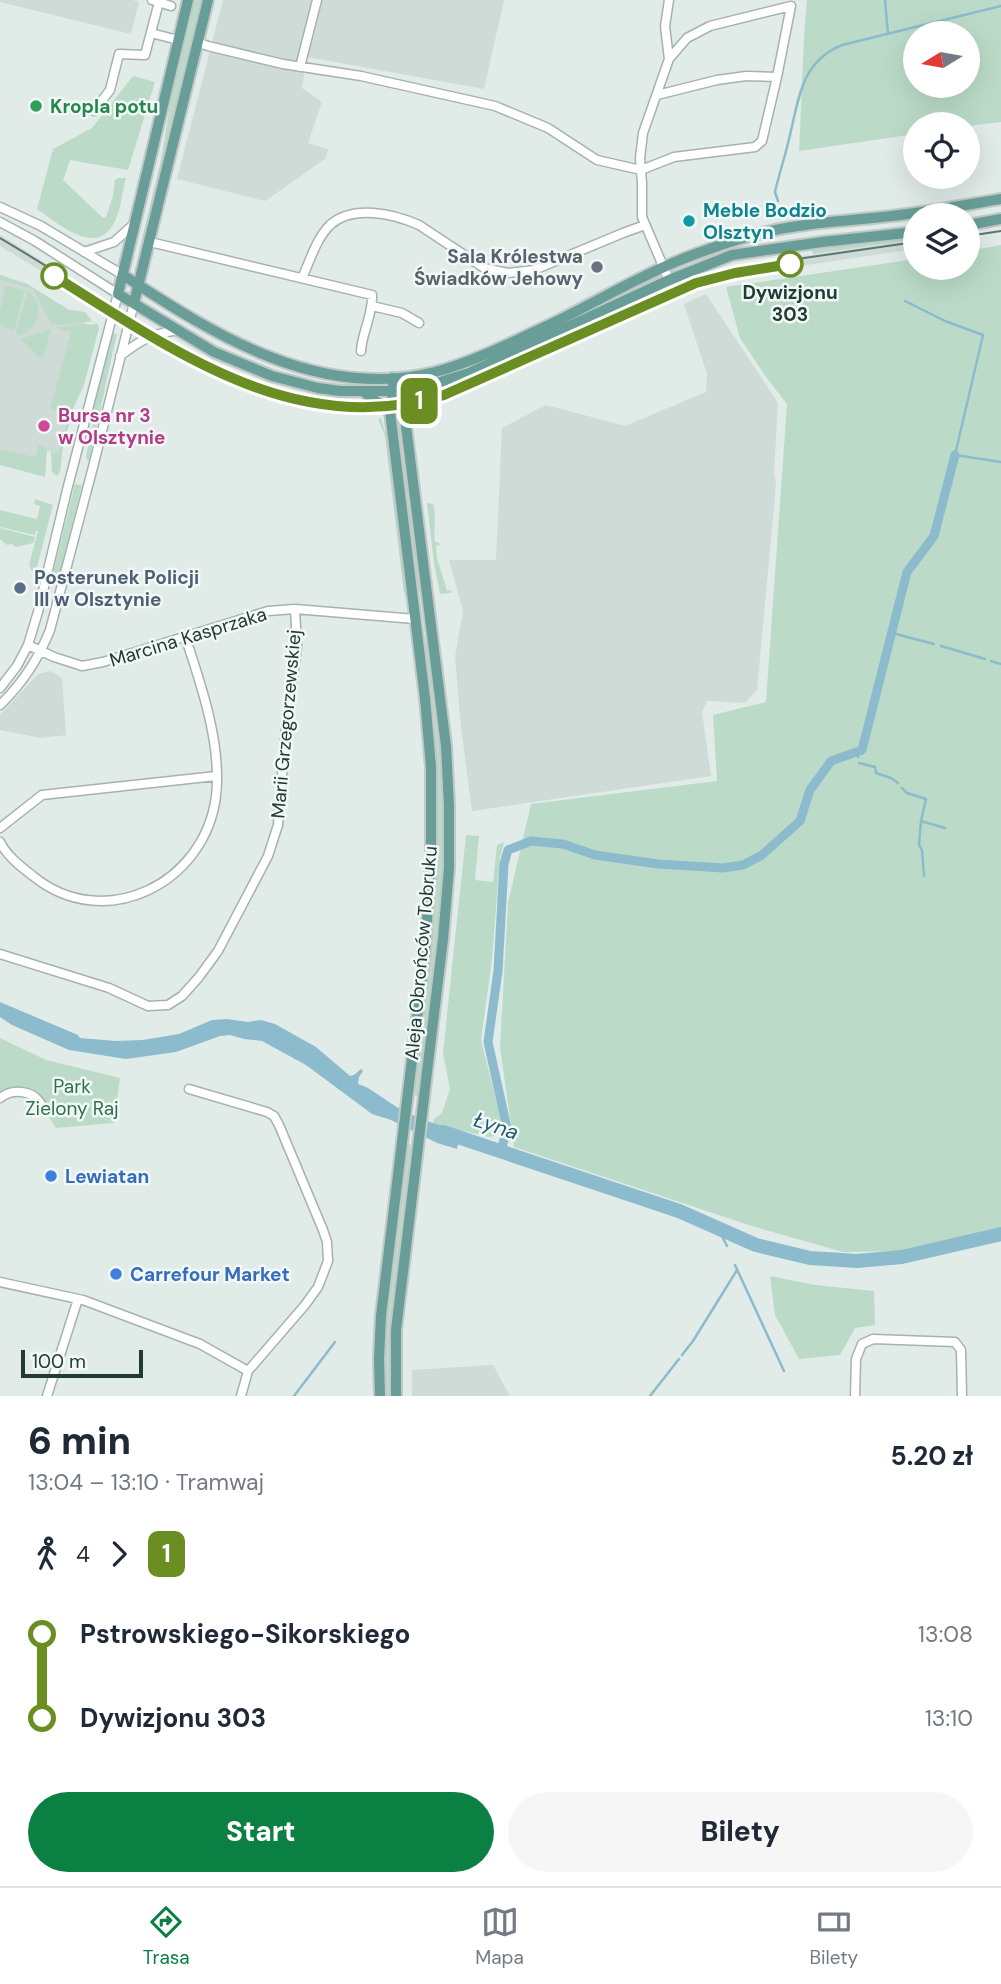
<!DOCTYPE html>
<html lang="pl">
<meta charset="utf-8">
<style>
:root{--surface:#fff;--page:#f6f6f7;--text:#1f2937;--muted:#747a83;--line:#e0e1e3;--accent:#0b8043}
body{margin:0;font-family:"DM Sans",sans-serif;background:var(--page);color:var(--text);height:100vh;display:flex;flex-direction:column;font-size:26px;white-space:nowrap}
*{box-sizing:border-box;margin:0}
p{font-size:23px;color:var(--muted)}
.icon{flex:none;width:38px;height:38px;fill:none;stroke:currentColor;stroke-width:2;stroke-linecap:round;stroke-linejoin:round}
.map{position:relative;height:1396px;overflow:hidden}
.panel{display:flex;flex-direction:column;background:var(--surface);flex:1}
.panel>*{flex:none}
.badge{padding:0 14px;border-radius:10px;font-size:24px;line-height:46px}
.needle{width:46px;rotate:259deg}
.tools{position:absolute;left:903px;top:21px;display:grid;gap:14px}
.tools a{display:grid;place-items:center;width:77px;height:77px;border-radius:50%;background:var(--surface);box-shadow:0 7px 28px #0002;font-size:35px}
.scale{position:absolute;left:21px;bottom:18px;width:122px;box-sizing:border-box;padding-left:7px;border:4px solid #223b37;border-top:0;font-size:19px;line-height:24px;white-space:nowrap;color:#223b37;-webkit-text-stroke:5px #f1f8f5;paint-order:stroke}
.map>.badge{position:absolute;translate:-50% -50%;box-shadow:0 0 0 4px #fff}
.legs{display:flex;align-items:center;gap:10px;height:77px;padding:0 28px;font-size:23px}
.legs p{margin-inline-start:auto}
.headline{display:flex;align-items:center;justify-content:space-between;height:119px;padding:0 28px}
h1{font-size:38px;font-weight:800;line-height:52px}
.cta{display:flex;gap:14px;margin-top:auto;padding:14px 28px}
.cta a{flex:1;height:80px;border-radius:42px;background:var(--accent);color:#fff;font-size:28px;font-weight:800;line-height:80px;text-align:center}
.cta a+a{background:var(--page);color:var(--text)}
ul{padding:0 28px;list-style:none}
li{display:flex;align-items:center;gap:24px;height:84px;font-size:26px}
li i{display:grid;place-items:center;width:10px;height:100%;margin:0 9px;background:currentColor}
li i::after{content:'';width:18px;height:18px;margin:-9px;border:5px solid;border-radius:50%;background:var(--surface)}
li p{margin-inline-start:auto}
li:first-child i{background:linear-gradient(#0000 50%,currentColor 0)}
li:last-child i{background:linear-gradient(currentColor 50%,#0000 0)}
.tabs{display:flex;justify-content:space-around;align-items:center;height:98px;border-top:2px solid var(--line);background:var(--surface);font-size:19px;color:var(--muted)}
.tabs a{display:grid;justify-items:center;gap:4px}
.tabs .selected{color:var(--accent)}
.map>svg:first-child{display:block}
.built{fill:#cfdbd7}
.green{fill:#bbdbc8;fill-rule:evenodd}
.water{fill:#8bbbcd}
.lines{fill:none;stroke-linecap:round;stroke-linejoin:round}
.stream{stroke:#8bbbcd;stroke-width:2.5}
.canal{stroke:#8bbbcd;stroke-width:9}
.river{stroke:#8bbbcd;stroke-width:14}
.minor-casing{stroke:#a4b3af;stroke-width:11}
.major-casing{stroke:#c1c8c7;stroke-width:14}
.minor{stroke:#fff;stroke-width:8}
.major{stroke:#689e97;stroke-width:10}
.tram{stroke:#5d7673;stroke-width:2}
.line-1-casing{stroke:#fff;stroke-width:16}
.line-1{stroke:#6b8e23;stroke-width:10}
.leisure-dot{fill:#2e9e5b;stroke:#f1f8f5;stroke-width:2.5}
.culture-dot{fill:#0f9aa8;stroke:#f1f8f5;stroke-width:2.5}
.stop-1-dot{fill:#fff;stroke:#6b8e23;stroke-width:3.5}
.worship-dot{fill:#6b7280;stroke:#f1f8f5;stroke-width:2.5}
.hotel-dot{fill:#d1479c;stroke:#f1f8f5;stroke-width:2.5}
.service-dot{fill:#5c6f8a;stroke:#f1f8f5;stroke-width:2.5}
.shop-dot{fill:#3f7fe0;stroke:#f1f8f5;stroke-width:2.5}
.labels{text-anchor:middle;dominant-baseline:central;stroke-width:5;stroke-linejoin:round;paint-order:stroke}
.leisure-label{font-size:19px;font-weight:bold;fill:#27864d;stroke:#f1f8f5;text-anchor:start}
.culture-label{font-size:19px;font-weight:bold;fill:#0d838f;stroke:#f1f8f5;text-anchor:start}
.worship-label{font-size:19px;font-weight:bold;fill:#5b616d;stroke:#f1f8f5;text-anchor:end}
.stop-label{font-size:19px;font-weight:bold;fill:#223b37;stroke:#f1f8f5}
.hotel-label{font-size:19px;font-weight:bold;fill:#b23c85;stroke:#f1f8f5;text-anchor:start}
.service-label{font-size:19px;font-weight:bold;fill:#4e5e75;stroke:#f1f8f5;text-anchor:start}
.street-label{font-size:19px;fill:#223b37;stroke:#f1f8f5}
.park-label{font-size:19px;fill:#2f6f50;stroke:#f1f8f5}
.shop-label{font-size:19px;font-weight:bold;fill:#366cbe;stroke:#f1f8f5;text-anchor:start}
.water-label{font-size:21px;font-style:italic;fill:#205a73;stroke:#f1f8f5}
</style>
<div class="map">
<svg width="1001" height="1396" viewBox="0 0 1001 1396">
<rect width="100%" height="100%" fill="#e1ebe8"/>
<!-- built -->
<path class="built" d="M 0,0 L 133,0 L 139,2 L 131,34 L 0,2 Z
M 223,0 L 504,0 L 484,89 L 307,57 L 302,88 L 322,102 L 308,143 L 328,149 L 326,158 L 265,201 L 177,179 Z
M 0,235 L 102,298 L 104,309 L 0,246 Z
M 915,240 L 915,249 L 719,278 L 718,273 L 718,269 L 735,266 Z
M 0,275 L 27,284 L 69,310 L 85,312 L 92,320 L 84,323 L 64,433 L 57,453 L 47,451 L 45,463 L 0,452 Z
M 706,294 L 778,403 L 774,473 L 776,485 L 757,690 L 745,703 L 707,701 L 702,712 L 711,776 L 472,811 L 461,727 L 455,657 L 463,611 L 449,560 L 496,560 L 502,428 L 546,405 L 625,426 L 706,392 L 707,374 L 684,304 Z
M 651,297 L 663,299 L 595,330 L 600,320 Z
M 572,333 L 583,335 L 451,394 L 412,405 L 416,396 L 458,383 Z
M 165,337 L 195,354 L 195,363 L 151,338 Z
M 215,364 L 243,376 L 282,389 L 328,399 L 370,401 L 379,410 L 343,409 L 317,406 L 277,397 L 250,388 L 205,369 Z
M 51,671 L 62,678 L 66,735 L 41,738 L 0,730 L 0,715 L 38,674 Z
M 493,1365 L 510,1396 L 412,1396 L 412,1370 Z"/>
<!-- green -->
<path class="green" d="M 193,0 L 204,0 L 142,253 L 139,252 L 161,160 L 175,75 Z
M 807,0 L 1001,0 L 1001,122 L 968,126 L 968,124 L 915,124 L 915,134 L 799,151 C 802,101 802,50 807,0 ZM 968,33 L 968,86 L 915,86 L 915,33 Z
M 133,76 L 155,82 L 128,170 L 70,160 L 63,180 L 103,218 L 106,217 L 113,196 L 115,180 L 118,178 L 126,178 C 122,192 121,209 115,221 C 97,259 58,223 37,209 L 53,149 L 92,128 Z
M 915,237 L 915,240 L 813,254 L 812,249 Z
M 1001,245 L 1001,1232 L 906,1251 L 843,1252 L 755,1227 L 514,1147 L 500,1047 L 508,903 L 531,804 L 717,781 L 713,715 L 766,702 L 787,404 L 766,377 L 740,338 L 726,287 L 915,259 L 915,268 L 968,268 L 968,251 Z
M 0,275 L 27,284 L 69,310 L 85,312 L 92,322 C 78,320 65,328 51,324 L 33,289 L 0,280 Z
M 6,285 L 25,290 L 14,331 L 0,326 L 0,310 Z
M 28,290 C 45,306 40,327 19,336 L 16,332 Z
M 81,323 L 92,325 L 97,323 L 99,328 L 84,385 L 73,409 L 63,447 L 60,472 L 57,476 L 52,472 L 51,452 L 57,453 L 64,433 L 68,414 L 50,409 L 71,332 L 57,328 Z
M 51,329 L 43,358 L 38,357 L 20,339 Z
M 112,333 L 117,334 C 107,376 99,419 89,460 L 87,460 L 86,456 L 93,424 L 93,409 Z
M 396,417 L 398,417 L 409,506 L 420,564 L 423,592 L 417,593 Z
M 381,418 L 389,446 L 407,594 L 404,593 L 385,436 L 378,419 Z
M 39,445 L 47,448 L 45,477 L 0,465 L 0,449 L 35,457 Z
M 75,484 L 82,485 L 60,572 L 54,575 L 53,574 Z
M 35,499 L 53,505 L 37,567 L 33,571 L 31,570 L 29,565 L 38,531 L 36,531 L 35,535 L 0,527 L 0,510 L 37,519 L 40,506 L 34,504 Z
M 427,503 L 433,504 C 437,516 433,529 435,542 L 439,543 L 440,545 L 436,546 L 437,558 L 447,591 L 451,590 L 451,593 L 440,594 L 434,563 Z
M 0,528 L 35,537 L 33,543 L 16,547 L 12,544 L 7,545 L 0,539 Z
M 427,638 C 437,709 446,780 443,852 C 441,934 429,1015 419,1097 L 413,1094 C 423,1013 436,931 437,849 C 438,783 430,717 424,651 Z
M 466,835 L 479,836 L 475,880 L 493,882 L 497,845 L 504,842 L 500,858 L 492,959 L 481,1040 L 503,1128 L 499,1135 L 489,1137 L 433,1124 L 434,1119 L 442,1113 L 450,1089 L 443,1053 Z
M 0,1038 L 46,1060 L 120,1078 L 114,1123 L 56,1128 L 33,1091 L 4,1091 L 0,1093 Z
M 407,1143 L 413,1146 C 402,1229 388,1312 391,1396 L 386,1396 L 384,1378 L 387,1310 Z
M 770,1276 L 815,1285 L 874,1291 L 875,1325 L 855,1328 L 840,1355 L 799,1359 L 775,1315 Z"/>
<!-- water -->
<path class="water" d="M 0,1002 L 78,1035 L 80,1038 L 116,1041 L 143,1040 L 179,1034 L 212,1020 L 227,1019 L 248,1022 L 261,1020 L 275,1024 L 316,1047 L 350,1076 L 354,1075 L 361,1069 L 363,1071 L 359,1077 L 358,1084 C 371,1088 381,1097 392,1104 C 413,1118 438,1125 461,1131 L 457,1149 L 437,1143 L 391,1120 L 372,1114 L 306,1065 L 262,1041 L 244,1039 L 230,1035 L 220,1036 L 176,1052 L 126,1059 L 69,1050 L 12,1025 L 0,1017 Z"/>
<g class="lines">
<!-- stream -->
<path class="stream" d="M 885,0 L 888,34
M 778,201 L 775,192 C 779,174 785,157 789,139 C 799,100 800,62 842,45 L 1001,6
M 905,301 L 945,321 L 983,335 L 955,455 L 1001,462
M 892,633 L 934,644
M 941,646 L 985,659
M 991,661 L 1001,664
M 857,752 L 858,757
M 859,763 L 875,767 L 876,773 L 891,778 L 898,783
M 902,788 L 907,793 L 926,799 L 921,821 L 919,845 L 922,850 L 924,876
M 921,821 L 945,828
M 718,1228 L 727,1246
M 735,1265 L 784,1371
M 682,1355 L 693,1341 L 737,1270
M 294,1396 L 335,1342
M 650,1396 L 679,1359"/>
<!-- canal -->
<path class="canal" d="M 501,1151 L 507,1128 L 488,1042 L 498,971 L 504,864 L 508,850 L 531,841 L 563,844 L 595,855 L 658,864 L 723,868 L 743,865 L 762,855 L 800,821 L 810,790 L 831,761 L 862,750 L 907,572 L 934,536 L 955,455"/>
<!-- river -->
<path class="river" d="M 443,1132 L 679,1211 L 756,1245 L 810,1258 L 857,1261 L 902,1257 L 1001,1234"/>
<!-- minor casing -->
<g class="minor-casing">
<path id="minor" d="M 152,0 L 171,6
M 669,0 L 665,26 L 669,59 L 643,133 L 640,158 L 642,183 L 642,217 L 669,280
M 151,33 L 178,40
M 197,42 L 208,46 L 283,64 L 361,76 L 495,106 L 548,128 L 597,160 L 641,170
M 669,59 L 687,38 L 710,26 L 791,6 L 777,77
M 300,67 L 317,0
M 94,111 L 110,90 L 119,54 L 145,55 L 159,2
M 641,170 L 674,157 L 755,147 L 762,141 L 777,77 L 746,76 L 717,80 L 657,95
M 0,207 L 41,226 L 123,275
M 0,222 L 35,241 L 118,294 L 67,490 L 38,612 L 28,645 L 17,666 L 0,688
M 150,242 L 372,295 C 373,315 362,332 361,351
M 84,252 L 114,242 L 134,224
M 302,278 C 310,261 316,239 330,225 C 353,204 394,214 419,225 L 484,268 L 508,273 L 534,270 L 623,233 L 645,225
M 372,306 L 402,313 L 419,323
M 120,356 C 142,339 150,335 178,330
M 28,645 L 54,657 L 82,666 L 103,662 L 268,611 L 295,609 L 415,619
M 0,705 C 23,683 38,660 50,630 L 93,467 L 134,303
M 0,828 L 42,795 L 216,776
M 0,842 C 7,856 20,866 33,876 C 104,934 205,884 216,796 C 222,745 201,684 185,636
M 0,954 L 109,988 L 148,1006 L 168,1005 L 182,996 L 199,977 L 218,951 L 268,856 L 278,825 L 285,737 L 297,647 L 295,609
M 189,1089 L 267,1112 L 274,1116 L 279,1125 L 323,1230 L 327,1242 L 328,1261 L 318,1287 L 305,1305 L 248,1371 L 241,1396
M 0,1098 C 15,1087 39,1091 43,1110
M 0,1282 L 83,1300 L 200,1344 L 248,1371
M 47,1396 L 78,1299
M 855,1396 L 856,1359 L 862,1344 L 873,1339 L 955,1342 L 961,1350 L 962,1396"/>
</g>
<!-- major casing -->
<g class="major-casing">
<path id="major" d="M 188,0 L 118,294 L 214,352 L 272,376 L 318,388 L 340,391 L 394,391 L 424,387 L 469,373 L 669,280 L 732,255 L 822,242 L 915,232
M 968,225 L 1001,219
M 123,275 C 216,336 320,401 435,372 C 474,362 521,338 557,321 C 600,300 641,275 685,258 C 719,245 756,232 792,227 C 825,221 858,220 891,216 C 928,212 965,205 1001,199
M 134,303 L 208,0
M 392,378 L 394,391 L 405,418 L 446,746 L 449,806 L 449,868 L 443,939 L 396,1330 L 396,1396
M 364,392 L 390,412
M 380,1396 L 379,1359 L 381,1316 L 425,952 L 431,856 L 431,767 L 425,698 L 390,412 L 393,393"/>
</g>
<!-- minor -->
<use href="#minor" class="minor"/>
<!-- major -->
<use href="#major" class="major"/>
<!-- tram -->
<path class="tram" d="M 968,236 L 1001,231
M 0,238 C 138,318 287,450 456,386 L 682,285 L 714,273 L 742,267 L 915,242"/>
</g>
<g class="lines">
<!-- line-1 casing -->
<g class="line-1-casing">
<path id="line-1" d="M 54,276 C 173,350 296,441 444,395 L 696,283 L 735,273 L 790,264"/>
</g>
<!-- line-1 -->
<use href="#line-1" class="line-1"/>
</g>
<!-- markers -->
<circle class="leisure-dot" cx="36" cy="106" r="7"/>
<circle class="culture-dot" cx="689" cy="221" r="7"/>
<g class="stop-1-dot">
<circle cx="790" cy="264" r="12"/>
<circle cx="54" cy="276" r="12"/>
</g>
<circle class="worship-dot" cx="597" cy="267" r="7"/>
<circle class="hotel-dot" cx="44" cy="426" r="7"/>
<circle class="service-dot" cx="20" cy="588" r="7"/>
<g class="shop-dot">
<circle cx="51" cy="1176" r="7"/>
<circle cx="116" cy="1274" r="7"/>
</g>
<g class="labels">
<!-- leisure labels -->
<g class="leisure-label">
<text x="50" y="106">Kropla potu</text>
</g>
<!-- culture labels -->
<g class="culture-label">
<text x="703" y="210">Meble Bodzio<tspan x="703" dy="22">Olsztyn</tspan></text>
</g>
<!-- worship labels -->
<g class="worship-label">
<text x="583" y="256">Sala Królestwa<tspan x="583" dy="22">Świadków Jehowy</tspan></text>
</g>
<!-- stop labels -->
<g class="stop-label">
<text x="790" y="292">Dywizjonu<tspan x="790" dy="22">303</tspan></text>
</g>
<!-- hotel labels -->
<g class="hotel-label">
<text x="58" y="415">Bursa nr 3<tspan x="58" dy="22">w Olsztynie</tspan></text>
</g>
<!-- service labels -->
<g class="service-label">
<text x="34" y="577">Posterunek Policji<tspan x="34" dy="22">III w Olsztynie</tspan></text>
</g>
<!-- street labels -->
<g class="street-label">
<text transform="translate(188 637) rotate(-17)">Marcina Kasprzaka</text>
<text transform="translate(286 724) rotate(-85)">Marii Grzegorzewskiej</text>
<text transform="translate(421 953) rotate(-85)">Aleja Obrońców Tobruku</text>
</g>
<!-- park labels -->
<g class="park-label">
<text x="72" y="1086">Park<tspan x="72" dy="22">Zielony Raj</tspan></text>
</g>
<!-- shop labels -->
<g class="shop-label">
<text x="65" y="1176">Lewiatan</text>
<text x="130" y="1274">Carrefour Market</text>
</g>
<!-- water labels -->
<g class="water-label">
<text transform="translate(496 1126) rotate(19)">Łyna</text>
</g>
</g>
</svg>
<div class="tools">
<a><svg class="needle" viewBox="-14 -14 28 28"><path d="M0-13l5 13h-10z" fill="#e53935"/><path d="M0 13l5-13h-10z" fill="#747a83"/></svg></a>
<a><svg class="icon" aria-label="locate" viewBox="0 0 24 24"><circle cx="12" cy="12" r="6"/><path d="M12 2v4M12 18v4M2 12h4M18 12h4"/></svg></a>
<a><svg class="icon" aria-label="layers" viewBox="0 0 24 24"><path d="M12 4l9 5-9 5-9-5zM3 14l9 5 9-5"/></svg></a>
</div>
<div class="scale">100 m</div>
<b class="badge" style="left:419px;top:401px;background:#6b8e23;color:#fff">1</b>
</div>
<section class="panel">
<div class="headline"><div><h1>6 min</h1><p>13:04 – 13:10 · Tramwaj</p></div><b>5.20 zł</b></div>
<div class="legs"><svg class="icon" aria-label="walk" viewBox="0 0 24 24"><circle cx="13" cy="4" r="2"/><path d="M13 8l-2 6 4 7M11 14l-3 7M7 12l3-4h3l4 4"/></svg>4<svg class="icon" aria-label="forward" viewBox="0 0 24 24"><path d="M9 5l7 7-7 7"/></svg><b class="badge" style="background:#6b8e23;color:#fff">1</b></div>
<ul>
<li><i style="color:#6b8e23"></i><b>Pstrowskiego-Sikorskiego</b><p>13:08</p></li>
<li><i style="color:#6b8e23"></i><b>Dywizjonu 303</b><p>13:10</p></li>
</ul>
<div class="cta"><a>Start</a><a>Bilety</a></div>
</section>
<nav class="tabs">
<a class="selected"><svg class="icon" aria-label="directions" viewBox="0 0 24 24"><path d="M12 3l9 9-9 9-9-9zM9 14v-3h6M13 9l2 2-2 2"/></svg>Trasa</a>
<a><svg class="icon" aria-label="map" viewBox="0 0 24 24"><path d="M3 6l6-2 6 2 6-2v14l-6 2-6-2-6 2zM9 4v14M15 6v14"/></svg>Mapa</a>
<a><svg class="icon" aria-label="tickets" viewBox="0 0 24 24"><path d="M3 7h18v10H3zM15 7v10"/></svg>Bilety</a>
</nav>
